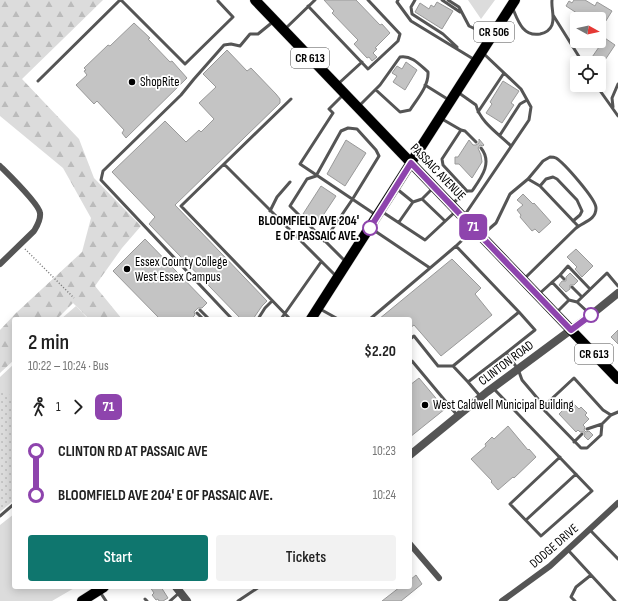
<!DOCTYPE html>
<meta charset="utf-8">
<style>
:root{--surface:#fff;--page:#f2f2f2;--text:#222;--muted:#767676;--accent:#0f766e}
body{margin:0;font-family:"Sofia Sans Condensed",sans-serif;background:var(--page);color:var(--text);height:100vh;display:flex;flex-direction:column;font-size:15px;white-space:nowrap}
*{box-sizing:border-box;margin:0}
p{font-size:13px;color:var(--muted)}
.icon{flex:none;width:22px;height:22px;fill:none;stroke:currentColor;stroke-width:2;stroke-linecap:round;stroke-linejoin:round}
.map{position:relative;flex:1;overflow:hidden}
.drawer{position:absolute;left:12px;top:317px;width:400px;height:272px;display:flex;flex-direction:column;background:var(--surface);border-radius:4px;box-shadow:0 2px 10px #0003}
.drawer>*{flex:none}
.badge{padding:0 8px;border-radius:6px;font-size:14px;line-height:26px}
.needle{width:26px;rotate:98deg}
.buttons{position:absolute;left:570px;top:12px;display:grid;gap:8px}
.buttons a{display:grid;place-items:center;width:36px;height:36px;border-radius:4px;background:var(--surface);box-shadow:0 2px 10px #0003;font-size:20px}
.map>.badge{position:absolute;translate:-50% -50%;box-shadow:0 0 0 2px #fff}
.legs{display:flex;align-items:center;gap:6px;height:44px;padding:0 16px;font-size:13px}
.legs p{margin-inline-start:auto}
.head{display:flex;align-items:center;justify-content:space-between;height:68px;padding:0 16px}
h1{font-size:22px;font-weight:600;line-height:30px}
.action{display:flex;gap:8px;margin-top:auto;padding:8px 16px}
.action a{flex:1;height:46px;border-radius:4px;background:var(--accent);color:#fff;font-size:16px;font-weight:600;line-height:46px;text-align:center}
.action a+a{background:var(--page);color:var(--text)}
ul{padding:0 16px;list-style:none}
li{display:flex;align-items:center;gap:14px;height:44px;font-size:15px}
li i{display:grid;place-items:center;width:6px;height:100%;margin:0 5px;background:currentColor}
li i::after{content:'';width:10px;height:10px;margin:-5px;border:3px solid;border-radius:50%;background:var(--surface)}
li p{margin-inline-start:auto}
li:first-child i{background:linear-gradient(#0000 50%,currentColor 0)}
li:last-child i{background:linear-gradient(currentColor 50%,#0000 0)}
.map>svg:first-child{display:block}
.green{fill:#dcdcdc}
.forest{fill:url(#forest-firs)}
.park{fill:url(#park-dots)}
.building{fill:#c4c4c4;stroke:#999}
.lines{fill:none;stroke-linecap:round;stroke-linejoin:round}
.primary-casing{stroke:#dbdbdb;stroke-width:11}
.path{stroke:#777;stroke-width:1.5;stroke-dasharray:1 2;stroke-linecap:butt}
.service{stroke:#555;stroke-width:3}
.minor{stroke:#555;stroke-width:6}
.tertiary{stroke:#555;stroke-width:8}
.primary{stroke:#000;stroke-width:10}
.line-1-casing{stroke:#fff;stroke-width:9}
.line-1{stroke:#8e44ad;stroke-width:6}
.poi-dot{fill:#000;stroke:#fff;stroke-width:1.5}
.stop-1-dot{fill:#fff;stroke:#8e44ad;stroke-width:2}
.labels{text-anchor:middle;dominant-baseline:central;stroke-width:3.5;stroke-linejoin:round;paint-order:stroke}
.shield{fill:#fff;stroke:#4c4c4c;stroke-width:1}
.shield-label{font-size:12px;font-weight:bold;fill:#000}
.poi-label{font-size:13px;fill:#000;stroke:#fff;text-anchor:start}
.street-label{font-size:13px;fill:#000;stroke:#fff}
.stop-label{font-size:13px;font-weight:bold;fill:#000;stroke:#fff;text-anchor:end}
</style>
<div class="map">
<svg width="618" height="601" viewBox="0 0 618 601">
<defs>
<pattern id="forest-firs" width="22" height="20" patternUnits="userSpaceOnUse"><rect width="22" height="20" fill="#dcdcdc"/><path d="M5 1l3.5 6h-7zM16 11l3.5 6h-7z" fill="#bbb"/></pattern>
<pattern id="park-dots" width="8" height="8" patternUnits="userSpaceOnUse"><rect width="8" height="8" fill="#dcdcdc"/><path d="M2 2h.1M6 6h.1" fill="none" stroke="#bbb" stroke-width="1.8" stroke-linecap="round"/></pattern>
</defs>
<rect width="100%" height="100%" fill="#fff"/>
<!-- green -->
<path class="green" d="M 468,0 L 495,0 L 481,19 Z
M 76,306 L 88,319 L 61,319 Z
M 14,364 L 14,427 L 0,412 L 0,377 Z
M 14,514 L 14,587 L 76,587 L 52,601 L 0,601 L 0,525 Z"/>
<!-- forest -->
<path class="forest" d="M 0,0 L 103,0 L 22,79 L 79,139 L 94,178 L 141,226 L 122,248 L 95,286 L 122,319 L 89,319 L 73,303 L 57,319 L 14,319 L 14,360 L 0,373 L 0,330 L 16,313 L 82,252 L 91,218 L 63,168 L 0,116 Z"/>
<!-- park -->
<path class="park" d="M 0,386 L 14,399 L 14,500 L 0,512 Z"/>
<!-- building -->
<path class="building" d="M 324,0 L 356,0 L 380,25 L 382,24 L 390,33 L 375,48 L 377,49 L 373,53 L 377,57 L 372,61 L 369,57 L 367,58 L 354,44 L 358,40 L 332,13 L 334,11 Z
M 574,0 L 585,0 L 595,6 L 597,2 L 612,11 L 599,32 L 599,19 L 586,19 L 566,6 L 569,1 L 572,3 Z
M 437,2 L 453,11 L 442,29 L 415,12 L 420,3 L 429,9 L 431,5 L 434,7 Z
M 134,23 L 150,38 L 148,39 L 170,62 L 172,61 L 187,78 L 126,138 L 122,133 L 124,130 L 97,101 L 94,104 L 76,85 L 87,75 L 84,71 L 86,70 L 84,68 L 108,45 L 110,46 Z
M 599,34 L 615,45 L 603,63 L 588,63 L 599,47 Z
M 227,50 L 247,71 L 251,68 L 276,94 L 280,99 L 280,103 L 175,205 L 267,301 L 262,306 L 253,319 L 241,319 L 149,224 L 155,217 L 112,172 L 165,121 L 186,142 L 199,130 L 201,132 L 214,119 L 199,103 L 216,87 L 203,74 Z
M 406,62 L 417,70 L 405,90 L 393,82 L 397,76 L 392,73 L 397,66 L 402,69 Z
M 503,81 L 519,91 L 511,103 L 514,105 L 502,123 L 486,113 L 492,104 L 490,102 Z
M 479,139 L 484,145 L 483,146 L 480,145 L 478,148 L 481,155 L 482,162 L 472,178 L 459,164 L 455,164 L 455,157 L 458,157 L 469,140 L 473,145 L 476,145 L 479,143 Z
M 346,140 L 366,153 L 345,186 L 327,174 Z
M 321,186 L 336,196 L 318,223 L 303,214 Z
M 523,194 L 533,204 L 534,203 L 551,222 L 539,233 L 535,229 L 532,231 L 520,217 L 521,215 L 517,210 L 523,205 L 517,200 Z
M 145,239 L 207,303 L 202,308 L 198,308 L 194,312 L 195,315 L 191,319 L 160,319 L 113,271 Z
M 576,249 L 593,266 L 582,277 L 575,269 L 577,267 L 567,257 Z
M 452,259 L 481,288 L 475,294 L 492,315 L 441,356 L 414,325 L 410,328 L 410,319 L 379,319 Z
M 570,273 L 578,281 L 574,285 L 570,285 L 570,289 L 566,292 L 559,285 L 562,281 L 566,281 L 566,277 Z
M 618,330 L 618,344 L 611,337 Z
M 419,378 L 445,409 L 410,437 L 410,385 Z
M 571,401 L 579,409 L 581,407 L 587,413 L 585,415 L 589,419 L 583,425 L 585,427 L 584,430 L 586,432 L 589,431 L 593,435 L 588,440 L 584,436 L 585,434 L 584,432 L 580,432 L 578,430 L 576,432 L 559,414 L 564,409 L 563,408 Z
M 508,426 L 528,450 L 529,449 L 536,457 L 514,478 L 513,477 L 498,490 L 491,482 L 492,481 L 471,459 L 486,446 L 485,444 L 492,437 L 494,439 Z
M 416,575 L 422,584 L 401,601 L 382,601 L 400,587 L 410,587 L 410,580 Z
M 150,587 L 161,587 L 168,598 L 163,601 L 159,601 L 158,599 L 156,600 L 152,595 L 154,593 Z"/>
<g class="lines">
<!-- primary casing -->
<g class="primary-casing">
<path id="primary" d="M 255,0 L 618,379
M 311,319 L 515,0
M 82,601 L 104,587"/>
</g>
<!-- path -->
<path class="path" d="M 25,249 L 74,298"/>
<!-- service -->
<path class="service" d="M 121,0 L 185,64 L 233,17 L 218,1
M 398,0 L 397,2 L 411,21 L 475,60
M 415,0 L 411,7 L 412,14 L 443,34 L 457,47
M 442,0 L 460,12
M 448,0 L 459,7 L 469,26 L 490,36
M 308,6 L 368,69 L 398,41 L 400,34 L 368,0
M 513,9 C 518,21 523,37 540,34 C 545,33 550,30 552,25 C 555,17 551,8 552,0
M 553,15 L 583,63
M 285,29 L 315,0
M 38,81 L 120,0
M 338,84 L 362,62
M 425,85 L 449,100
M 596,85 L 618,116
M 459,93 L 476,105 C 480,122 499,134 511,146
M 343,95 L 329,109 L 333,113 L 300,164 L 376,215
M 291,99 L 224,164 L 336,276
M 358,107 L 380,85 L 400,57 C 412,55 420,65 428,72 C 429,86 417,99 410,110 L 400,112 L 376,90
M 613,107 L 612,98 L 618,84
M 478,112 L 504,73
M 442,119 L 461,130 L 465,131 L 476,142
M 500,135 L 520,104 L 527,100
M 224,164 L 181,206 L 290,319
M 528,179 L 540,186 L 578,226
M 540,186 L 546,179 L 553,177 L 557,179 L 577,200 L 582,211 L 580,215 L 573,221
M 397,189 L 413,202
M 467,191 L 472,191 C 481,178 493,163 481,148
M 422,199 L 445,221
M 452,204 L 467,191 L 443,165 L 442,159 L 461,130
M 270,211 L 277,197 L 290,182
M 381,211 L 425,240 L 455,212
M 464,216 L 529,120 L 531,107 L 521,89 L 483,53
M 399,222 L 413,202 L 422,199 L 433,188
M 372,229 L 430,268
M 473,230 L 456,246 L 519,312
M 482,235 L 496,223 L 510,194 L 528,179 L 543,161 L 550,157 C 553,157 554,157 556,158 C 564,163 596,199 596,208 C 596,221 582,222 575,229 L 525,278
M 324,241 L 352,200 L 379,156 L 376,150 L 357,129 L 348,128 L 341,131 L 316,176 L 307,179 L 290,206 L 346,262
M 560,275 L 568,266 L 590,289
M 552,282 L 569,300 L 577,302
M 572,287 L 582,297
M 539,294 L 560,275 L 564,279
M 320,309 L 338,319
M 200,310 L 209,319
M 197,313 L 203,319
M 556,313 L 569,300
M 591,315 L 577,302 L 607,273 L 618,286
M 232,319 L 101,180 L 103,171 L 181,95 L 194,79 L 224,45 L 231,44 L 240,46 L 250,34 L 258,34 L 274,21
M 258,319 L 265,308 L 272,301
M 281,319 L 321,262
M 370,319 L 456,246
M 410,339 L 414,336 L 438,366 L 453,366 L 519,312 L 535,330 L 506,353 L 518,369 L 522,380 L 544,406 L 574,378 L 603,410 L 611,415 L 618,412
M 410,364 L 412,361 L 457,415
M 453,366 L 468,382
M 494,389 L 592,491 L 541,536 L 510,504 L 560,457
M 480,396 L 468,382 L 506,353
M 544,406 L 544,410 L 581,448 L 587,448 L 601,435 L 602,424 L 611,415
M 587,429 L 602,424
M 574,442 L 582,434
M 0,516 L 14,504
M 526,520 L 576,474
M 590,530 L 618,559
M 568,550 L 615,601
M 100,592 L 106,601
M 145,599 L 147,601
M 170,601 L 179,593
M 238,601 L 259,587
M 575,601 L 571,597 L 576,587 L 591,575"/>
<!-- minor -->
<path class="minor" d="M 0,166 C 8,174 39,204 40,213 C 41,220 37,226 34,231 L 0,264
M 410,544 L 439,578
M 502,601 L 550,566 L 618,503"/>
<!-- tertiary -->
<path class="tertiary" d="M 410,455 L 487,392 L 591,315 L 618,293
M 176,587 L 187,601"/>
<!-- primary -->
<use href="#primary" class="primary"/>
</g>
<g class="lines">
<!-- line-1 casing -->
<g class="line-1-casing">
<path id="line-1" d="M 370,228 L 411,163 L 571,330 L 591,315"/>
</g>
<!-- line-1 -->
<use href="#line-1" class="line-1"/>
</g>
<!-- markers -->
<g class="poi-dot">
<circle cx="132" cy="82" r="4"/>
<circle cx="127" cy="269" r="4"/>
<circle cx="425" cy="405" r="4"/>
</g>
<g class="stop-1-dot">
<circle cx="370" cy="228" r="7"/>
<circle cx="591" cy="315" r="7"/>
</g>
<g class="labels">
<!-- shield labels -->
<g class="shield">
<rect x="474" y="22" width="40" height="20" rx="3"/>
<rect x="291" y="48" width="38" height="20" rx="3"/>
<rect x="575" y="344" width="38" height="20" rx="3"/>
</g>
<g class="shield-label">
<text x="494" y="32">CR 506</text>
<text x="310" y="58">CR 613</text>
<text x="594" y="354">CR 613</text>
</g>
<!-- poi labels -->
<g class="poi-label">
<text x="140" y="82">ShopRite</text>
<text x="135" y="262">Essex County College<tspan x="135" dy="15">West Essex Campus</tspan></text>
<text x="433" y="405">West Caldwell Municipal Building</text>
</g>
<!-- street labels -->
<g class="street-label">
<text transform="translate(438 172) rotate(46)">PASSAIC AVENUE</text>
<text transform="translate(506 363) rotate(-37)">CLINTON ROAD</text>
<text transform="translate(554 546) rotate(-41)">DODGE DRIVE</text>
</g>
<!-- stop labels -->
<g class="stop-label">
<text x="359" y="221">BLOOMFIELD AVE 204'<tspan x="359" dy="15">E OF PASSAIC AVE.</tspan></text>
</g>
</g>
</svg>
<div class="buttons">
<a><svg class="needle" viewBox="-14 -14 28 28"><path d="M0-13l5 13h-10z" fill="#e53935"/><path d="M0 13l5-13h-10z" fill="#767676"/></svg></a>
<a><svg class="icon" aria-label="locate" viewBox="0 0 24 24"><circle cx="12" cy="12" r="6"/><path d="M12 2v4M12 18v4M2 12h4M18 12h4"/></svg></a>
</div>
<b class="badge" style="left:473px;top:227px;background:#8e44ad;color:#fff">71</b>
<section class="drawer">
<div class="head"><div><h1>2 min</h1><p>10:22 – 10:24 · Bus</p></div><b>$2.20</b></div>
<div class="legs"><svg class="icon" aria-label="walk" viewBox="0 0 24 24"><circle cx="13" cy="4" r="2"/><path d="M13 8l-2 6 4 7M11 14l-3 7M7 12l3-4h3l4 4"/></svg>1<svg class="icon" aria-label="forward" viewBox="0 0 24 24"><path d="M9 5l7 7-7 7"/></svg><b class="badge" style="background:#8e44ad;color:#fff">71</b></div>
<ul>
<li><i style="color:#8e44ad"></i><b>CLINTON RD AT PASSAIC AVE</b><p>10:23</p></li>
<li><i style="color:#8e44ad"></i><b>BLOOMFIELD AVE 204' E OF PASSAIC AVE.</b><p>10:24</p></li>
</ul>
<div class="action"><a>Start</a><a>Tickets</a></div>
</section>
</div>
